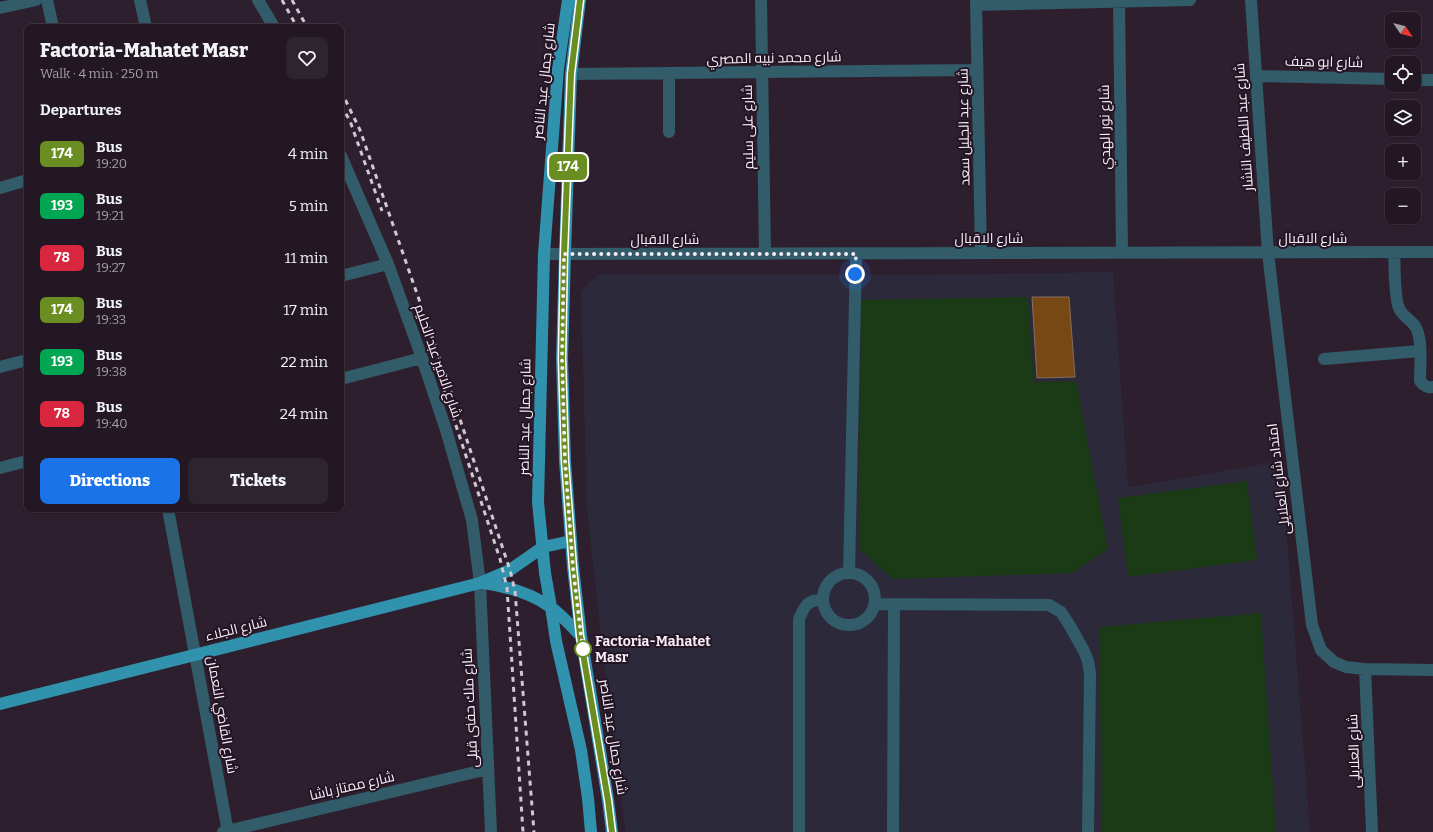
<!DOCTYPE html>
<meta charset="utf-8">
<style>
:root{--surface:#221722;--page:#2e242f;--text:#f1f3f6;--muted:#a29fa5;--line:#3f3640;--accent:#1a73e8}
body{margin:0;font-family:Bitter,Cairo,serif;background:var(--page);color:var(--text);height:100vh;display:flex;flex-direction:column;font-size:15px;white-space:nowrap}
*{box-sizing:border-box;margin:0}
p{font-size:13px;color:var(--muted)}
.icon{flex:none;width:22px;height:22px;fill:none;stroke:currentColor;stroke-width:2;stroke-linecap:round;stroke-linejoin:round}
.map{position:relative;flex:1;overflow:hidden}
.side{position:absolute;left:24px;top:24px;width:320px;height:488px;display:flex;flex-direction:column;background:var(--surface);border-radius:8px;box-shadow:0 1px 3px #0004,0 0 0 1px var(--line)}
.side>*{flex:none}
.badge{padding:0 8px;border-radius:6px;font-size:14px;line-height:26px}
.needle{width:26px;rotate:125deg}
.controls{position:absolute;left:1385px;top:12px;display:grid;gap:8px}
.controls a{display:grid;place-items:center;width:36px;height:36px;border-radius:8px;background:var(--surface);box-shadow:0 1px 3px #0004,0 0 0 1px var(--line);font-size:20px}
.you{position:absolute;width:20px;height:20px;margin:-10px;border:3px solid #fff;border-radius:50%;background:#1a73e8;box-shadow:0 0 0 6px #1a73e833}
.map>.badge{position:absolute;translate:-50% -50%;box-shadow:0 0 0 2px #fff}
h2{padding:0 16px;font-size:15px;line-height:36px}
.round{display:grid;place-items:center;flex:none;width:42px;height:42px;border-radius:8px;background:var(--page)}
.head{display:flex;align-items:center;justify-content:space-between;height:68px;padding:0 16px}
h1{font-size:19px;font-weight:800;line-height:30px}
.button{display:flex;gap:8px;margin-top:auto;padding:8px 16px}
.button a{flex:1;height:46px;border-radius:8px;background:var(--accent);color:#fff;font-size:16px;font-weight:800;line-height:46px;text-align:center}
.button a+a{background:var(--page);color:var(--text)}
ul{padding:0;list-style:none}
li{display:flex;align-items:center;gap:12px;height:52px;padding:0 16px}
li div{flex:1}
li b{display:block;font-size:15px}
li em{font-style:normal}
li .badge{min-width:44px;font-weight:700;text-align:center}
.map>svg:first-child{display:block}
.education{fill:#2c293a}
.green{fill:#1a3b16}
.building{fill:#784814;stroke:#826f5e}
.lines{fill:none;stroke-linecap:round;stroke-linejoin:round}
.minor{stroke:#325c6a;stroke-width:12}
.major{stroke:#3192ae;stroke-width:12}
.rail{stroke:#d1c6d1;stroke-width:3;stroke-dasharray:5 5;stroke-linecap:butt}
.line-casing{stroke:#fff;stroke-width:9}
.line{stroke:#6b8e23;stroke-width:6}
.walk{stroke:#f8eef8;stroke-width:4;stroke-dasharray:0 7.2}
.stop-dot{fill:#fff;stroke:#6b8e23;stroke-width:2}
.labels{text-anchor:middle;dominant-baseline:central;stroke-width:4;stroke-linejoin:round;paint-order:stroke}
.street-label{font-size:14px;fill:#f8eef8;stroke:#241524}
.stop-label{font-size:14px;font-weight:bold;fill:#f8eef8;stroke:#241524;text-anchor:start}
</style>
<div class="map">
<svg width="1433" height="832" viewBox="0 0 1433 832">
<rect width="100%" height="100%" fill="#2e1f2e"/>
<!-- education -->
<path class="education" d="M 1113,272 L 1128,487 L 1281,461 L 1310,832 L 626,832 L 607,690 L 587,510 L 581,291 L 599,274 L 921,275 Z"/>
<!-- green -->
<path class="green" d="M 1028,297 L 1034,382 L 1076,381 L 1108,549 L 1072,573 L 893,579 L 859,549 L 861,300 Z
M 1247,481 L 1257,560 L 1128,577 L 1118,498 Z
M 1261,613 L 1276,832 L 1102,832 L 1099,627 Z"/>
<!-- building -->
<path class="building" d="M 1032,297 L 1069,297 L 1075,377 L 1037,378 Z"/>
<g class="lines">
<!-- minor -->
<path class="minor" d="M 47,0 L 53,27
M 140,0 L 146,27
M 258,0 L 274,27
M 761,0 L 765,254
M 976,0 L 981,253
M 1119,0 L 1122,253
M 1251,0 L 1268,253 L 1312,625 L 1321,650 L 1334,662 L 1346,667 L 1365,669 L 1433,670
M 976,5 L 1190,0
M 0,8 L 36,0
M 571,74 L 977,70
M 1256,76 L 1392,79
M 1414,80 L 1433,80
M 669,132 L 669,74
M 341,156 L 388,264 L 422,358 L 446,430 L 472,520 L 480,583 L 491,832
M 0,188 L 27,180
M 1394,252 C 1395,266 1394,297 1399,308 C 1402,316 1410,319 1415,326 C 1423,338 1420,366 1420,381 C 1424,386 1427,388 1433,387
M 544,254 L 1433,252
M 341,276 L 388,264
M 1324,359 L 1420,351
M 0,367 L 27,360
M 341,379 L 422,358
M 0,468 L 27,461
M 168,509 L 228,832
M 849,573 L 856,254
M823 599a26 26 0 1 1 52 0a26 26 0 1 1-52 0Z
M 875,604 L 1049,605 L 1061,612 L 1070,626 L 1084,651 L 1088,661 L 1090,674 L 1088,832
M 1365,669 L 1372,832
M 223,832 L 488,769
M 799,832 L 799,619 C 804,607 808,599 822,600
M 893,832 L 894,604"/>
<!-- major -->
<path class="major" d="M 568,0 L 558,69 L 544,254 L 538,502 L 545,573 L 551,607 L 556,641 L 581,750 L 588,798 L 591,832
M 580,0 L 571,74 L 565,254 L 562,358 L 565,461 L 573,567 L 581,636 L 608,800 L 612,832
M 483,583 C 506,586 530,593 549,606 C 561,614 571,626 581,636
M 0,704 L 480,583 L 510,570 L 543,547 L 571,541"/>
<!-- rail -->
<path class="rail" d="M 282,0 L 297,27
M 292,0 L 307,27
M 341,91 L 360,130 L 447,380 L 510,570 L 515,591 L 534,832
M 341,105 L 350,121 L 382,211
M 437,368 L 500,559 L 507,588 L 523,832"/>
</g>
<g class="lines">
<!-- line casing -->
<g class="line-casing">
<path id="line" d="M 580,0 L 571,74 L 564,254 L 562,358 L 565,461 L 573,568 L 580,636 L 608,800 L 612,832"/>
</g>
<!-- line -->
<use href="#line" class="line"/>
<!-- walk -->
<path class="walk" d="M 583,649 L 583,652 L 573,568 L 565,461 L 562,358 L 564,254 L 856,254 L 855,274"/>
</g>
<!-- markers -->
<circle class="stop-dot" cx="583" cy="649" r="8"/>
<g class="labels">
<!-- street labels -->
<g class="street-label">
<text transform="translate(774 58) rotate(-1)">شارع محمد نبيه المصري</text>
<text transform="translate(1324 62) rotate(1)">شارع ابو هيف</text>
<text transform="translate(544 81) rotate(-84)">شارع جمال عبد الناصر</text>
<text transform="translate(748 127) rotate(-91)">شارع على سليم</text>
<text transform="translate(964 127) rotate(-91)">شارع عبد الجليل سعد</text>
<text transform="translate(1105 127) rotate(-91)">شارع نور الهدي</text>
<text transform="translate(1244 127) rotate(-94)">شارع عبد اللطيف النشار</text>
<text x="989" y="238">شارع الاقبال</text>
<text x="1313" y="238">شارع الاقبال</text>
<text x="665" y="239">شارع الاقبال</text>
<text transform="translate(438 361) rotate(71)">شارع الامير عبد الحليم</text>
<text transform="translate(525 417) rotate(-89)">شارع جمال عبد الناصر</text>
<text transform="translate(1279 479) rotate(-97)">امتداد شارع العلايلى</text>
<text transform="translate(236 629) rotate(-14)">شارع الجلاء</text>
<text transform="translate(470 708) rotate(-93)">شارع ملك حفنى قبلى</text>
<text transform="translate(222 715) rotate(80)">شارع القاضي النعمان</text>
<text transform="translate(613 737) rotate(81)">شارع جمال عبد الناصر</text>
<text transform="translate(1354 751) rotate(-92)">شارع العلايلى</text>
<text transform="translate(352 786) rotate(-13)">شارع ممتاز باشا</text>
</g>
<!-- stop labels -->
<g class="stop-label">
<text x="595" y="641">Factoria-Mahatet<tspan x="595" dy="16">Masr</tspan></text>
</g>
</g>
</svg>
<div class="controls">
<a><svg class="needle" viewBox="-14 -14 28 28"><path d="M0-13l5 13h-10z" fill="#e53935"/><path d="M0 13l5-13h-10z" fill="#a29fa5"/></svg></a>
<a><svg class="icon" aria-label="locate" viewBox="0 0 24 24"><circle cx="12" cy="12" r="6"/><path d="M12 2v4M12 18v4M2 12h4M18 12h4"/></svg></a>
<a><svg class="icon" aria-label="layers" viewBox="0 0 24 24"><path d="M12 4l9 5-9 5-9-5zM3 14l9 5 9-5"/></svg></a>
<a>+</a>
<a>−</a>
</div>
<div class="you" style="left:855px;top:274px"></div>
<b class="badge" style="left:568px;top:167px;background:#6b8e23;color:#fff">174</b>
<section class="side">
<div class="head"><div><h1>Factoria-Mahatet Masr</h1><p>Walk · 4 min · 250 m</p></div><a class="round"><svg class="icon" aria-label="heart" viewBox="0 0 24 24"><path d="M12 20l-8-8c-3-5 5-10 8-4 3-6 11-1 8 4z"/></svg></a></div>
<h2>Departures</h2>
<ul>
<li><span class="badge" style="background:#6b8e23;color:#fff">174</span><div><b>Bus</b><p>19:20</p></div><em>4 min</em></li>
<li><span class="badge" style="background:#00a651;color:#fff">193</span><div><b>Bus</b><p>19:21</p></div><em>5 min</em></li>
<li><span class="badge" style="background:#d7263d;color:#fff">78</span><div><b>Bus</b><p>19:27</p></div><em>11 min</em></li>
<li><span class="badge" style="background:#6b8e23;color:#fff">174</span><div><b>Bus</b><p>19:33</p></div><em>17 min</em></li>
<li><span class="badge" style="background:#00a651;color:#fff">193</span><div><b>Bus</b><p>19:38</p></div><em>22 min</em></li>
<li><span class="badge" style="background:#d7263d;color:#fff">78</span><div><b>Bus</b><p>19:40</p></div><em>24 min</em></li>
</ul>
<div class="button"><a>Directions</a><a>Tickets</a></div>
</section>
</div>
